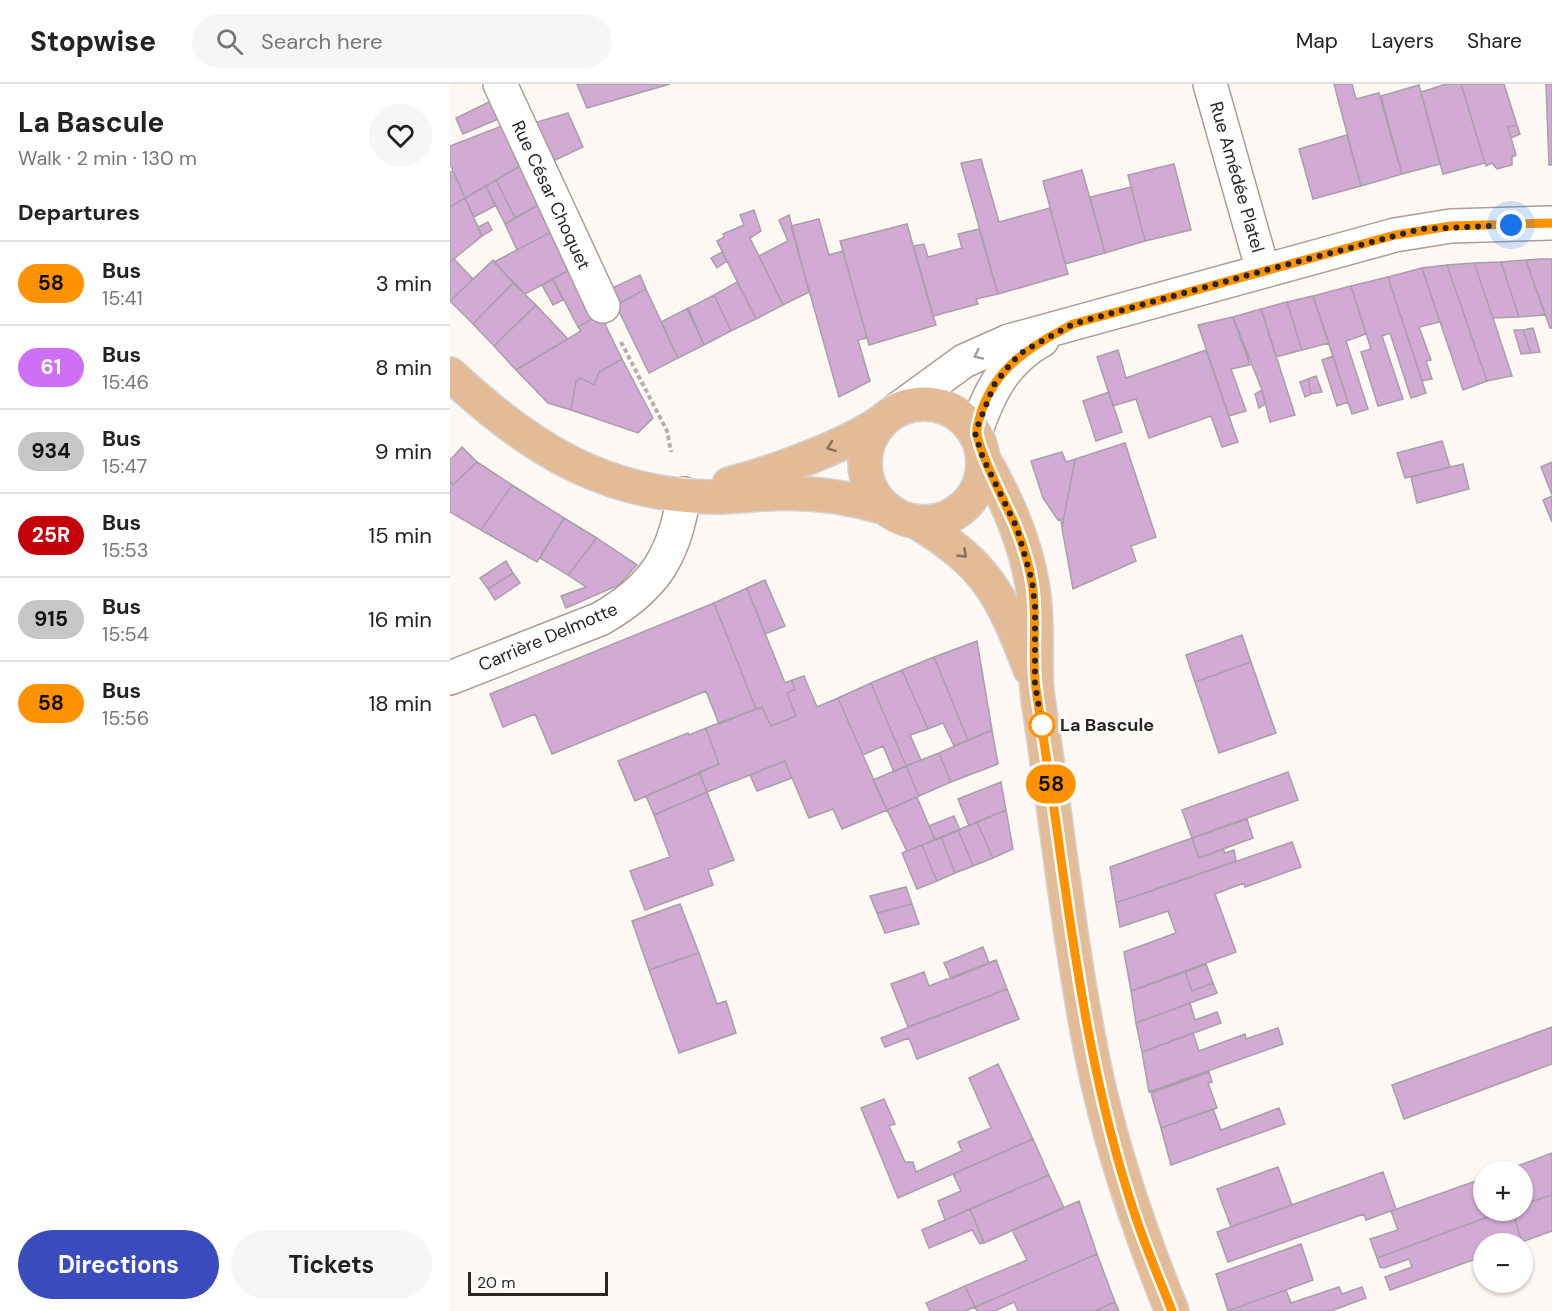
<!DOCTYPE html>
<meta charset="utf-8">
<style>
:root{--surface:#fff;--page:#f6f6f6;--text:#222;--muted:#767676;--line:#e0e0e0;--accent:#3a4bbe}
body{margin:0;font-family:"DM Sans",sans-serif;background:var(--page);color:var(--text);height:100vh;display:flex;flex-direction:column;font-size:22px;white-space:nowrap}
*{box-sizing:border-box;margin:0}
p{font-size:20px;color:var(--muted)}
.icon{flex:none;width:33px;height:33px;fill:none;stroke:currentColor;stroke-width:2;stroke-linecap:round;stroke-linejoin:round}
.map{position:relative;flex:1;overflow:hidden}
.side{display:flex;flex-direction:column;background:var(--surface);width:450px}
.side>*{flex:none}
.badge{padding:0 12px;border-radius:20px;font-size:21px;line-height:39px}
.buttons{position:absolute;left:1023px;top:1077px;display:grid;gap:12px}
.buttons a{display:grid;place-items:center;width:60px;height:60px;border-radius:50%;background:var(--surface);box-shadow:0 2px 4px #0004;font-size:30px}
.scale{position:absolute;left:18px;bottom:15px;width:140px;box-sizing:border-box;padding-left:6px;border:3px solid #2a2522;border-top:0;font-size:16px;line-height:21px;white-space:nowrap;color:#2a2522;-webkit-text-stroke:4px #fff;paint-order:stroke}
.you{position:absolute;width:30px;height:30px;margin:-15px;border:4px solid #fff;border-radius:50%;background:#1a73e8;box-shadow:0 0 0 9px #1a73e833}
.map>.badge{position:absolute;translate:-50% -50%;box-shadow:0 0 0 3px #fff}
h2{padding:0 18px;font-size:22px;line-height:54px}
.round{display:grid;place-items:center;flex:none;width:63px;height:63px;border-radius:32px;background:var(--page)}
.headline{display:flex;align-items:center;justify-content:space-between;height:102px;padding:0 18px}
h1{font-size:28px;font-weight:700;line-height:45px}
.action{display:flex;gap:12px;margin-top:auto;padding:12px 18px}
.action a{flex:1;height:69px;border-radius:36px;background:var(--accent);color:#fff;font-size:24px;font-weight:700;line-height:69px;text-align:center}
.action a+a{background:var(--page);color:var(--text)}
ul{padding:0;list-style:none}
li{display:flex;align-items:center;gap:18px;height:84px;padding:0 18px;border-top:2px solid var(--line)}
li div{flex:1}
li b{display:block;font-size:22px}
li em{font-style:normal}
li .badge{min-width:66px;font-weight:700;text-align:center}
header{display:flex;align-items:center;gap:36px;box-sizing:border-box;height:84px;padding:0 30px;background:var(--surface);border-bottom:2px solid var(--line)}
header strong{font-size:28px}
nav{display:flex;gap:33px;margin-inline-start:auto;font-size:21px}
.search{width:420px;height:54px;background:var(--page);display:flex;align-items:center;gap:15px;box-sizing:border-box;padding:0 21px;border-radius:33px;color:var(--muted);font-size:22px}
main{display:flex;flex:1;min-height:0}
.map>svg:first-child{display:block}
.building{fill:#d1abd4;stroke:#a99ea9;stroke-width:1.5}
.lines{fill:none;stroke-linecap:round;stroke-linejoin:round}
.minor-casing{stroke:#ac9d96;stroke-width:36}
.major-casing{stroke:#d4d3d3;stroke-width:36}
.path{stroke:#b5afac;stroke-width:4;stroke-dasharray:4.5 3;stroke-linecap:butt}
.minor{stroke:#fff;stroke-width:33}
.major{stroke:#e3bb96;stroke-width:33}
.oneway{stroke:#9f9d9c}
.oneway2{stroke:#86705c}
.line-casing{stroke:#fff;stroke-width:14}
.line{stroke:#ff9200;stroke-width:9}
.walk{stroke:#2a2522;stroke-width:6;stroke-dasharray:0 10.8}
.stop-dot{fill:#fff;stroke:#ff9200;stroke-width:3}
.labels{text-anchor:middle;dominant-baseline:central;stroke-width:6;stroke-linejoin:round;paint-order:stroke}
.street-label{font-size:18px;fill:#2a2522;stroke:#fff}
.stop-label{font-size:18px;font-weight:bold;fill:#2a2522;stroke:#fff;text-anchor:start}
</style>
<header>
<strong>Stopwise</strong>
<div class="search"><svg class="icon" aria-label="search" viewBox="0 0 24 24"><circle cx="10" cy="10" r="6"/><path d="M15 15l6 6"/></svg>Search here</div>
<nav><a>Map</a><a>Layers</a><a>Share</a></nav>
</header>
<main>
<section class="side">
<div class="headline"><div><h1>La Bascule</h1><p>Walk · 2 min · 130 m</p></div><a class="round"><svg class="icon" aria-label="heart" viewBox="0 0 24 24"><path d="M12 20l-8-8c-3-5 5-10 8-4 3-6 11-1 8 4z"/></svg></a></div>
<h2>Departures</h2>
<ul>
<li><span class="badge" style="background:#ff9200;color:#111">58</span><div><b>Bus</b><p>15:41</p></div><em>3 min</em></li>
<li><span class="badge" style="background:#ce70f6;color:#fff">61</span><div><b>Bus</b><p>15:46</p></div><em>8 min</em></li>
<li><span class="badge" style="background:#c6c6c6;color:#111">934</span><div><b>Bus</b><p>15:47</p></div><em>9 min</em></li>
<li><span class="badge" style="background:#c5000a;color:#fff">25R</span><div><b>Bus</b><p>15:53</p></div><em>15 min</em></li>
<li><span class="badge" style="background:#c6c6c6;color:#111">915</span><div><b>Bus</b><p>15:54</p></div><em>16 min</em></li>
<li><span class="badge" style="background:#ff9200;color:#111">58</span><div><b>Bus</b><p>15:56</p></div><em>18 min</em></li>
</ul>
<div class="action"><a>Directions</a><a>Tickets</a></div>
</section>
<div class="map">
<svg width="1102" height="1227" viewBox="0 0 1102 1227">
<rect width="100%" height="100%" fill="#fef8f5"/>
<!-- building -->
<path class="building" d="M 127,0 L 220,0 L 137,24 Z
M 884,0 L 902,0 L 906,15 L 929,9 L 952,90 L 911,102 Z
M 996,0 L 1011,0 L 1035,79 L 993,90 L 971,8 Z
M 1011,0 L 1054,0 L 1067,41 L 1058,43 L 1066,71 L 1062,73 L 1062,81 L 1047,85 L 1042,79 L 1036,82 Z
M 1096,0 L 1102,0 L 1102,81 L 1099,81 Z
M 969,1 L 990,80 L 952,90 L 931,12 Z
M 41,17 L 48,35 L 13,50 L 6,34 Z
M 118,29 L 133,63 L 97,80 L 83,50 L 87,38 Z
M 1067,41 L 1070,50 L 1061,54 L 1058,43 Z
M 52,42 L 72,81 L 15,114 L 0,80 L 0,62 Z
M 897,51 L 911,102 L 863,115 L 849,65 Z
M 531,75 L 549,138 L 600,124 L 618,190 L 548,210 L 511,79 Z
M 724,80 L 741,146 L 695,157 L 678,91 Z
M 72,81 L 92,119 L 65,134 L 46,96 Z
M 632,86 L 655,169 L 615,180 L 593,97 Z
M 3,87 L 15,114 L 0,123 L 0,88 Z
M 46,96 L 65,134 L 55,140 L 36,102 Z
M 36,102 L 45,122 L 24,133 L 15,114 Z
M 681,103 L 695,157 L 655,169 L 640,113 Z
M 15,114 L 32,152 L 0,178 L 0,123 Z
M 92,119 L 105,146 L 67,166 L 55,140 Z
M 304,126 L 311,147 L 300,154 L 333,221 L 306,235 L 267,157 L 274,153 L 273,150 L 294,141 L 290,131 Z
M 339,131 L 359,208 L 333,221 L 309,172 L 338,157 L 329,136 Z
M 369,135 L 379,171 L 393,167 L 417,254 L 408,256 L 420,297 L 389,313 L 341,142 Z
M 38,138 L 42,146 L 32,152 L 28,143 Z
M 457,140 L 486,241 L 419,261 L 390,157 Z
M 529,145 L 548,210 L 526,215 L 528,220 L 483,232 L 463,162 L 474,160 L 478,173 L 512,164 L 508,150 Z
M 105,146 L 125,183 L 75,210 L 44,178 Z
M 272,168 L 277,177 L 267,184 L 261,174 Z
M 4,175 L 23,195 L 0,217 L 0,178 Z
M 1091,175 L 1102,175 L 1102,244 L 1100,244 L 1076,176 Z
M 43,176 L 63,199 L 23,240 L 0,217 Z
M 1076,176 L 1095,231 L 1069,233 L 1051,178 Z
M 1051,178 L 1069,233 L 1043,234 L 1024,179 Z
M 1024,179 L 1043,234 L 1062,292 L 1037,297 L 997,181 Z
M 997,181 L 1037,297 L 1013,306 L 972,184 Z
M 125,183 L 150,230 L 128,243 L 103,195 Z
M 972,184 L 990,238 L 969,243 L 981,276 L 976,277 L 982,295 L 972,297 L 938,193 Z
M 190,191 L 196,205 L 166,221 L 158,206 Z
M 938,193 L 976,309 L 961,314 L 940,249 L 932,252 L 953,315 L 928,322 L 911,268 L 921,265 L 901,202 Z
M 103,195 L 113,216 L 103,221 L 92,201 Z
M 287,198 L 306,235 L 281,247 L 264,211 Z
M 63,199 L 86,221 L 44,262 L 23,240 Z
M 901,202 L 916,250 L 896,257 L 918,325 L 902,330 L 863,212 Z
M 196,205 L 228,274 L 199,289 L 166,221 Z
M 264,211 L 281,247 L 254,261 L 237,225 Z
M 863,212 L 879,259 L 852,266 L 837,218 Z
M 837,218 L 852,266 L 826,273 L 811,225 Z
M 86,221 L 118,255 L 66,286 L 44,262 Z
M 238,224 L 254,261 L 228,274 L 211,238 Z
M 811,225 L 845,331 L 820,338 L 812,306 L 783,233 Z
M 150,230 L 172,275 L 149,288 L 144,301 L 131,294 L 126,297 L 121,326 L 98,319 L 66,286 L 131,247 L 128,243 Z
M 783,233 L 800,281 L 781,285 L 796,327 L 779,332 L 748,241 Z
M 1083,244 L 1090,268 L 1081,269 L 1073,246 Z
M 1064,246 L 1073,246 L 1081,269 L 1071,270 Z
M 668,266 L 676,294 L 756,266 L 788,358 L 772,363 L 761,332 L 699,354 L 686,315 L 663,322 L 647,273 Z
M 883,272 L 898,318 L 887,322 L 872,276 Z
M 172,275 L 203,334 L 188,349 L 121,326 L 126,297 L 131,294 L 144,301 L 149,288 Z
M 866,292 L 872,308 L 861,310 L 858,295 Z
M 858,295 L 861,310 L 855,313 L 850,298 Z
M 812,306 L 815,320 L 809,324 L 805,310 Z
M 659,308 L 672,348 L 646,357 L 633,317 Z
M 992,357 L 1000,383 L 955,394 L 947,369 Z
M 675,359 L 706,453 L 681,462 L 686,477 L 623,505 L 612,444 L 625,375 Z
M 12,363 L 27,378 L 3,401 L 0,397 L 0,376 Z
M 612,368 L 616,378 L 625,375 L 612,444 L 611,435 L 608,436 L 593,414 L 581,377 Z
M 27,378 L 62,401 L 31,446 L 0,428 L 0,397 L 3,401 Z
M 1102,378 L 1102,411 L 1091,383 Z
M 1013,380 L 1019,405 L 967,419 L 961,393 Z
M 62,401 L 114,434 L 87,478 L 31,446 Z
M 1102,412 L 1102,438 L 1093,416 Z
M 114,434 L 147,454 L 118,491 L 90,474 Z
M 147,454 L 187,481 L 169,501 L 116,524 L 111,512 L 136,503 L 118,491 Z
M 56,477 L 63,489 L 38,505 L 30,494 Z
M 63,489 L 70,499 L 45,516 L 38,505 Z
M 315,496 L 335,542 L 315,550 L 297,504 Z
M 297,504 L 335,599 L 342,596 L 345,605 L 337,609 L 346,632 L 321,642 L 312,623 L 306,625 L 264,519 Z
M 264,519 L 306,625 L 269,640 L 256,607 L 102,670 L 85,630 L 53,643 L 40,610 Z
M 792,551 L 801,578 L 745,598 L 736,571 Z
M 527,557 L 542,646 L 518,656 L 484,573 Z
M 484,573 L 518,656 L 504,662 L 493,639 L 478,645 L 452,586 Z
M 801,578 L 826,649 L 769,669 L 745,598 Z
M 452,586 L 478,645 L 460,651 L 471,676 L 456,682 L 421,599 Z
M 354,592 L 367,623 L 388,614 L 437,726 L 392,745 L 383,725 L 359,734 L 335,677 L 257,708 L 249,688 L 269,680 L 256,644 L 312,623 L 321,642 L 346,632 L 337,609 L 345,605 L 342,596 Z
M 421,599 L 456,682 L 444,688 L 433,662 L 413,671 L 388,614 Z
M 256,644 L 269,680 L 185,717 L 168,677 L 238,649 L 239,651 Z
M 542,646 L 548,680 L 501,698 L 489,669 Z
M 489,669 L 501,698 L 469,712 L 456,682 Z
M 335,677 L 342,694 L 307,707 L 300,691 Z
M 456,682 L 469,712 L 437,726 L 423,696 Z
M 838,688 L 848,716 L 742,754 L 732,726 Z
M 250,689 L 257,708 L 204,731 L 196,712 Z
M 551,698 L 556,726 L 519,742 L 508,715 Z
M 257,708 L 284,776 L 258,786 L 263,801 L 195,826 L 180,787 L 220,773 L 204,731 Z
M 467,713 L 485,756 L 457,767 L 437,726 Z
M 556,726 L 563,765 L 543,774 L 527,738 Z
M 504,732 L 510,746 L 485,756 L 479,742 Z
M 797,735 L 803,754 L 749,774 L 742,754 Z
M 527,738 L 543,774 L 523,782 L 508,746 Z
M 508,746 L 523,782 L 505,789 L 491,753 Z
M 491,753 L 505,789 L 487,797 L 472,761 Z
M 742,754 L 749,774 L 773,765 L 775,769 L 784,766 L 786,777 L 666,819 L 660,783 Z
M 842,758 L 851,783 L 795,803 L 794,799 L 765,810 L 786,868 L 681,907 L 674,868 L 726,849 L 718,827 L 670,843 L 666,819 Z
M 472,761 L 487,797 L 467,805 L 452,769 Z
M 456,803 L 462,820 L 427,829 L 420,812 Z
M 230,820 L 249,869 L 199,886 L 182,837 Z
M 462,820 L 469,840 L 435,849 L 427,829 Z
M 533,863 L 539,879 L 501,895 L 494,879 Z
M 249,869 L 267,920 L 276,917 L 286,949 L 229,969 L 199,886 Z
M 546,876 L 557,905 L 458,943 L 441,900 L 474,888 L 479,902 Z
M 756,880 L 763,899 L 742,907 L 735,888 Z
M 735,888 L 742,907 L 763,899 L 767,909 L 686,939 L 681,907 Z
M 557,905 L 569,935 L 467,975 L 459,954 L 435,963 L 431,954 Z
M 740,919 L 745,936 L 767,928 L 771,939 L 692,968 L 686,939 Z
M 1102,943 L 1102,980 L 954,1035 L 942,1001 Z
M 828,944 L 833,960 L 699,1008 L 692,968 L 743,949 L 749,967 L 795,950 L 796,955 Z
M 548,980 L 583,1055 L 448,1114 L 411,1024 L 434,1015 L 445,1040 L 439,1042 L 455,1078 L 463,1078 L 466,1088 L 512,1067 L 508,1058 L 541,1044 L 519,994 Z
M 759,988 L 762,998 L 758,999 L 767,1024 L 711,1044 L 701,1009 Z
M 829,1024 L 835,1040 L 721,1081 L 711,1044 L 763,1025 L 771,1046 Z
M 583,1055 L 599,1091 L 495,1136 L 488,1117 L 511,1107 L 503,1090 Z
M 1102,1069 L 1102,1111 L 1072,1121 L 1072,1088 L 1051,1088 Z
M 828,1083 L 842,1121 L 781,1143 L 767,1105 Z
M 933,1088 L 946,1125 L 916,1136 L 914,1130 L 778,1178 L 767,1148 Z
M 599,1091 L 614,1124 L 534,1159 L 520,1125 Z
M 1034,1094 L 1034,1126 L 1057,1126 L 927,1174 L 920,1155 L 948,1146 L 941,1127 Z
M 1102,1111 L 1102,1147 L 1072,1158 L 1062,1126 L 1072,1126 L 1072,1121 Z
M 629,1117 L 647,1170 L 525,1223 L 515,1202 L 577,1176 L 562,1146 Z
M 520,1125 L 534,1159 L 530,1160 L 522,1146 L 479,1164 L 472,1146 Z
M 1057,1126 L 1062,1126 L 1072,1158 L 1034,1160 L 1034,1172 L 940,1206 L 935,1193 L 962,1183 L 959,1175 L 934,1184 L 930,1183 L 927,1174 Z
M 851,1160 L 863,1196 L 778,1227 L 766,1190 Z
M 647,1170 L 665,1218 L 645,1227 L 568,1227 L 564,1218 L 545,1227 L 527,1227 L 525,1223 Z
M 515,1202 L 525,1223 L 515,1227 L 480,1227 L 476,1219 Z
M 889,1203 L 892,1210 L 912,1203 L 916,1214 L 881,1227 L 778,1227 L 836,1206 L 841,1219 Z
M 665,1218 L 669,1227 L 645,1227 Z"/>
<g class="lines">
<!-- minor casing -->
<g class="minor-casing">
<path id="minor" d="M 50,0 L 153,222
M 760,0 L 813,187
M 448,325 L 514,277 L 559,257 L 945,151 L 1001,142 L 1102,139
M 525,349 C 539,309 554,277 592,256
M 0,594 L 150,535 C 205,504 225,471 234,410"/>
</g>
<!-- major casing -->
<g class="major-casing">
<path id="major" d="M 0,290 C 78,363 154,412 265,413 C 282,413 298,411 315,410 C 357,407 396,412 436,424
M415 379a59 59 0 1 1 118 0a59 59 0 1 1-118 0Z
M 533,374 C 559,419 581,470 585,523 C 588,556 583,589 589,622 C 607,739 619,856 642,972 C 660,1060 688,1144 722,1227
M 279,400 C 325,388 394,363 432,337
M 465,437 C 536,480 551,509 580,585"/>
</g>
<!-- path -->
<path class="path" d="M 171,258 L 217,347 L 221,368"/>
<!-- minor -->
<use href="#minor" class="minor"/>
<!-- major -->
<use href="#major" class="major"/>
</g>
<!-- one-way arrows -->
<defs><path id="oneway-chevron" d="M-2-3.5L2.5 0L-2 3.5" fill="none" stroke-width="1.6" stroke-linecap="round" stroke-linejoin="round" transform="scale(1.5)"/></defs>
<use class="oneway" href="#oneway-chevron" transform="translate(528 271) rotate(155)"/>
<g class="oneway2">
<use href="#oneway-chevron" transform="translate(381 363) rotate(160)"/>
<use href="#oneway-chevron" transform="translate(513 470) rotate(43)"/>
</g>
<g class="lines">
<!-- line casing -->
<g class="line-casing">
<path id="line" d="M 722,1227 C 709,1194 695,1162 684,1128 C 645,1011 627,889 610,768 C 603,714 594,660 586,605 C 581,570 588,534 582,499 C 579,480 573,461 566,443 C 558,424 524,360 527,345 C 537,288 576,265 623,240 L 945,151 L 1001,142 L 1102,139"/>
</g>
<!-- line -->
<use href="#line" class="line"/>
<!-- walk -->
<path class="walk" d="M 592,641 L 585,600 L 585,522 L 582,497 L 567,444 L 533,374 L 525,349 L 544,301 L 562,278 L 574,267 L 623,240 L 813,187 L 971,145 L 1061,141"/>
</g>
<!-- markers -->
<circle class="stop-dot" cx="592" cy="641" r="12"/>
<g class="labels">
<!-- street labels -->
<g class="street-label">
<text transform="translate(787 93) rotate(74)">Rue Amédée Platel</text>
<text transform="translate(101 111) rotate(65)">Rue César Choquet</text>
<text transform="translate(98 553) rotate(-23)">Carrière Delmotte</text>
</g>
<!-- stop labels -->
<g class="stop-label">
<text x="610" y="641">La Bascule</text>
</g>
</g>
</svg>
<div class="buttons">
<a>+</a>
<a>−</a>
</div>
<div class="scale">20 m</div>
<div class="you" style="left:1061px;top:141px"></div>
<b class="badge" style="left:601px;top:700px;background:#ff9200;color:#111">58</b>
</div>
</main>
